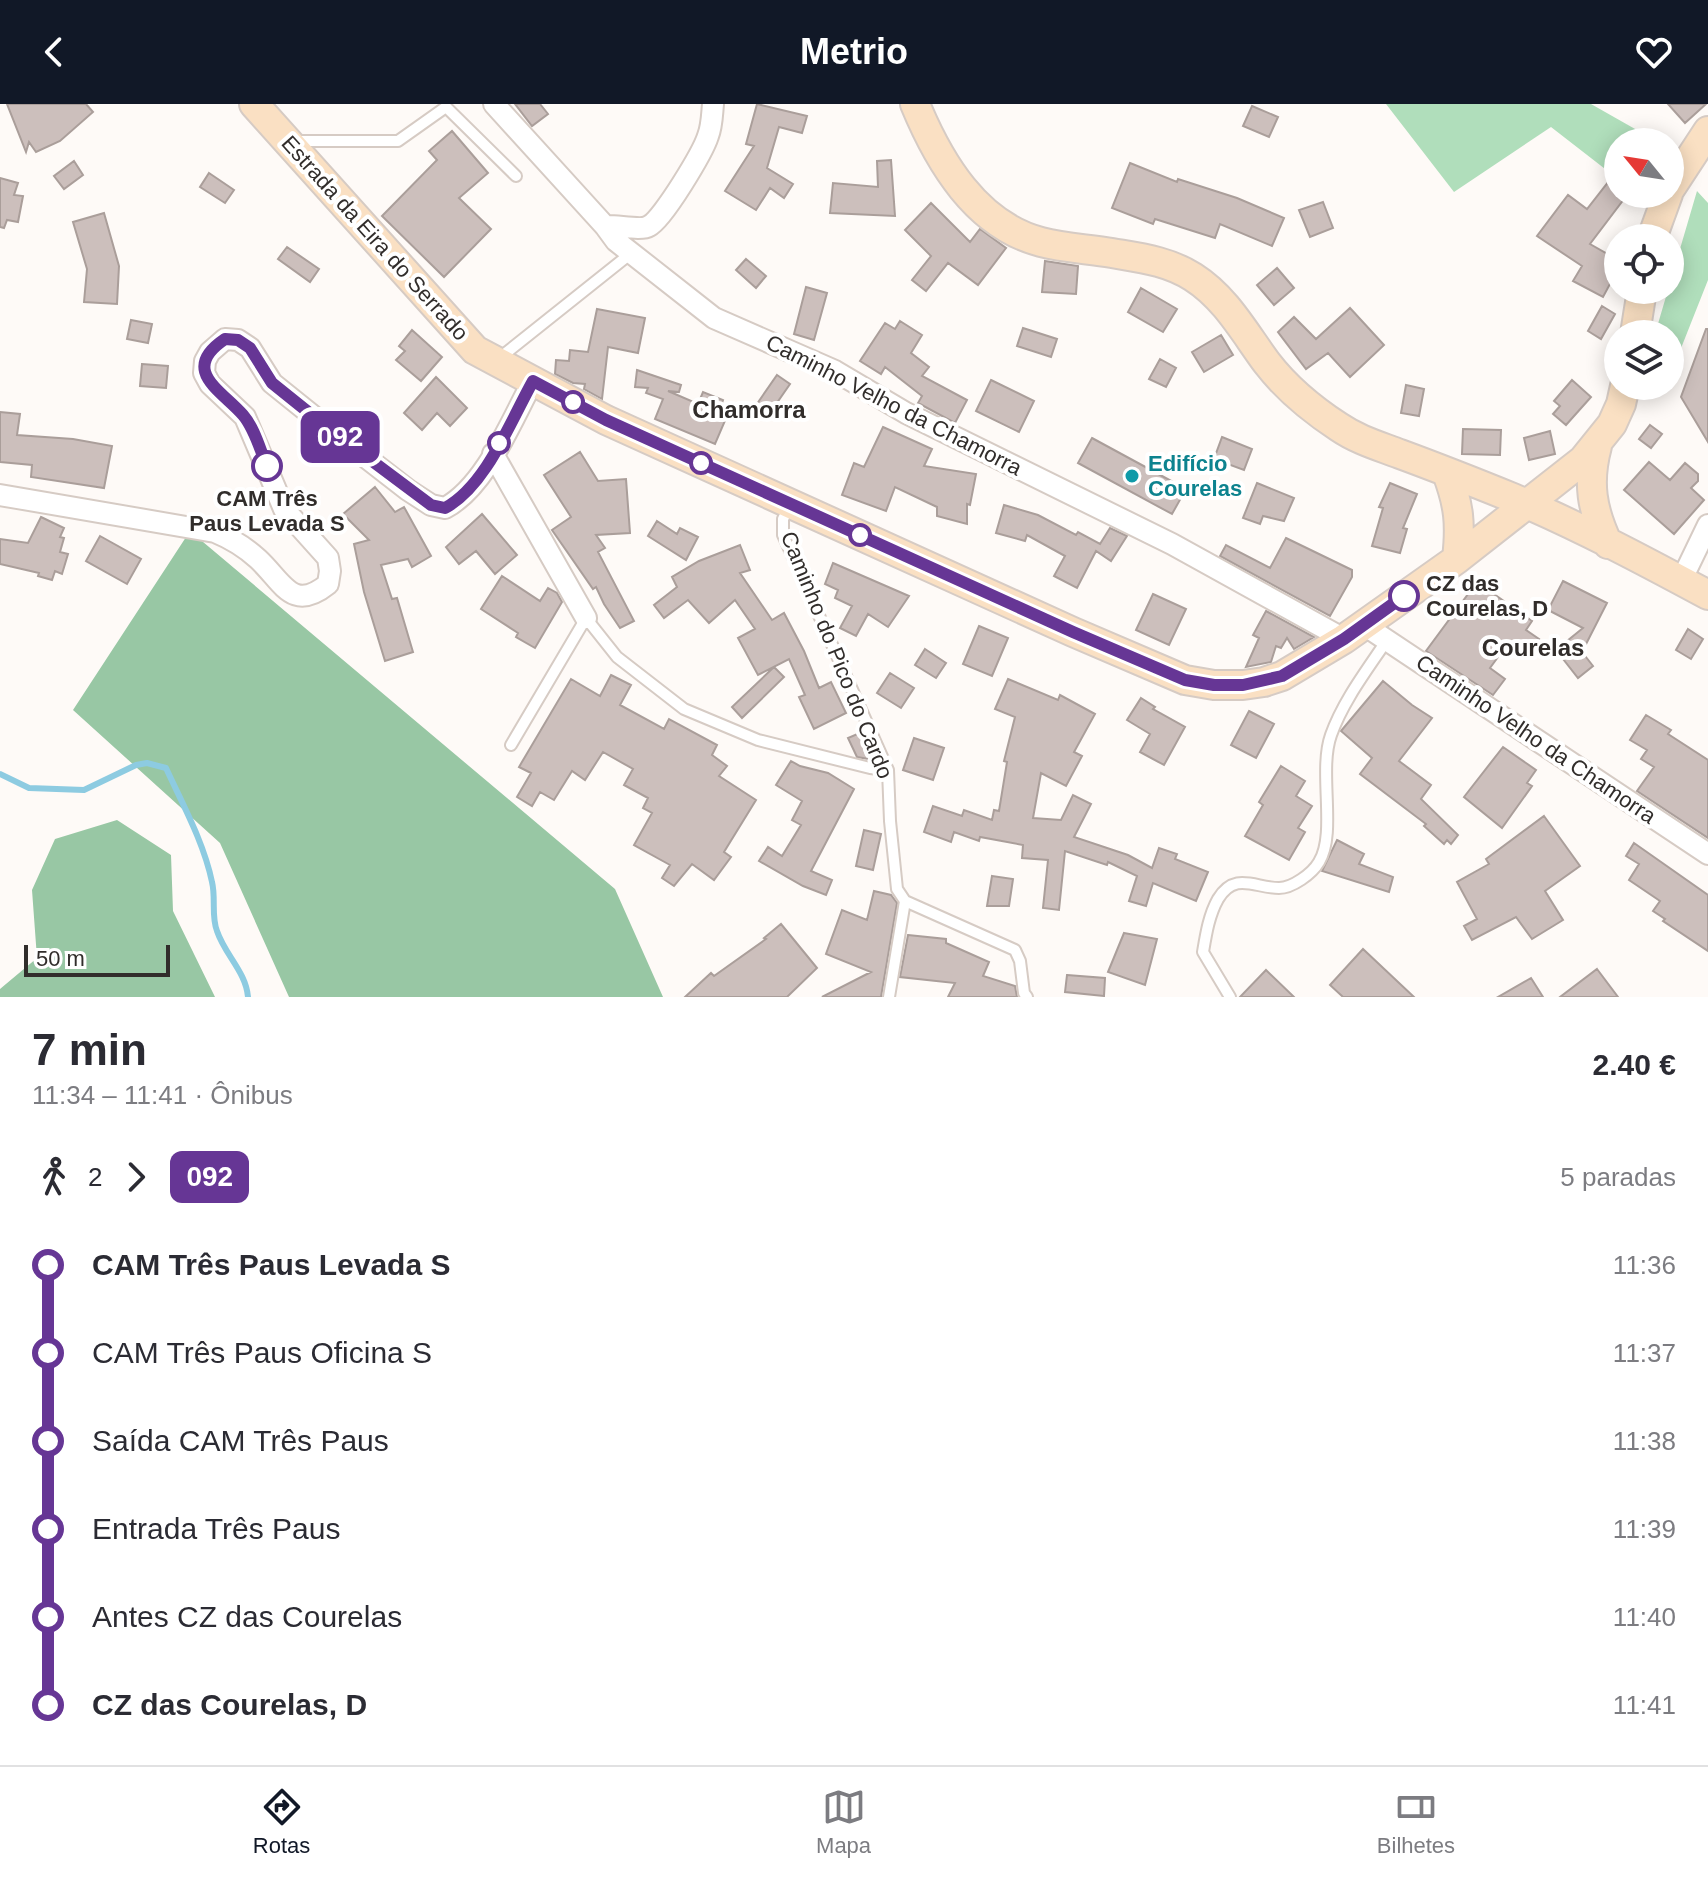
<!DOCTYPE html>
<html lang="pt">
<meta charset="utf-8">
<style>
:root{--surface:#fff;--page:#f2f2f3;--text:#2b2b33;--muted:#7c7c81;--line:#e1e1e2;--accent:#111827}
body{margin:0;font-family:Arial,sans-serif;background:var(--page);color:var(--text);height:100vh;display:flex;flex-direction:column;font-size:30px;white-space:nowrap}
*{box-sizing:border-box;margin:0}
p{font-size:26px;color:var(--muted)}
.icon{flex:none;width:44px;height:44px;fill:none;stroke:currentColor;stroke-width:2;stroke-linecap:round;stroke-linejoin:round}
.map{position:relative;height:893px;overflow:hidden}
.side{display:flex;flex-direction:column;background:var(--surface);flex:1}
.side>*{flex:none}
.badge{padding:0 16px;border-radius:12px;font-size:28px;line-height:52px}
.needle{width:52px;rotate:300deg}
.tools{position:absolute;left:1604px;top:24px;display:grid;gap:16px}
.tools a{display:grid;place-items:center;width:80px;height:80px;border-radius:50%;background:var(--surface);box-shadow:0 4px 20px #0003;font-size:40px}
.scale{position:absolute;left:24px;bottom:20px;width:146px;box-sizing:border-box;padding-left:8px;border:4px solid #312d2b;border-top:0;font-size:22px;line-height:28px;white-space:nowrap;color:#312d2b;-webkit-text-stroke:6px #fff;paint-order:stroke}
.map>.badge{position:absolute;translate:-50% -50%;box-shadow:0 0 0 4px #fff}
.legs{display:flex;align-items:center;gap:12px;height:88px;padding:0 32px;font-size:26px}
.legs p{margin-inline-start:auto}
.summary{display:flex;align-items:center;justify-content:space-between;height:136px;padding:0 32px}
h1{font-size:44px;font-weight:600;line-height:60px}
ul{padding:0 32px;list-style:none}
li{display:flex;align-items:center;gap:28px;height:88px;font-size:30px}
li i{display:grid;place-items:center;width:12px;height:100%;margin:0 10px;background:currentColor}
li i::after{content:'';width:20px;height:20px;margin:-10px;border:6px solid;border-radius:50%;background:var(--surface)}
li p{margin-inline-start:auto}
li:first-child i{background:linear-gradient(#0000 50%,currentColor 0)}
li:last-child i{background:linear-gradient(currentColor 50%,#0000 0)}
header{display:flex;justify-content:space-between;align-items:center;height:104px;padding:0 32px;background:var(--accent);color:#fff;font-size:36px;font-weight:600}
.menu{display:flex;justify-content:space-around;align-items:center;height:112px;border-top:2px solid var(--line);background:var(--surface);font-size:22px;color:var(--muted)}
.menu a{display:grid;justify-items:center;gap:4px}
.menu .on{color:var(--accent)}
.map>svg:first-child{display:block}
.green{fill:#b0debb}
.forest{fill:#98c7a4}
.lines{fill:none;stroke-linecap:round;stroke-linejoin:round}
.stream{stroke:#8dcbe1;stroke-width:6}
.building{fill:#ccbfbc;stroke:#aa9e9a;stroke-width:2}
.lane-casing{stroke:#d6cbc4;stroke-width:14}
.street-casing{stroke:#d6cbc4;stroke-width:24}
.secondary-casing{stroke:#d6cbc4;stroke-width:32}
.lane{stroke:#fff;stroke-width:10}
.street{stroke:#fff;stroke-width:20}
.secondary{stroke:#fae0c3;stroke-width:28}
.line-1-casing{stroke:#fff;stroke-width:18}
.line-1{stroke:#663695;stroke-width:12}
.stop-1-dot{fill:#fff;stroke:#663695;stroke-width:4}
.culture-dot{fill:#0f9aa8;stroke:#fff;stroke-width:3}
.labels{text-anchor:middle;dominant-baseline:central;stroke-width:8;stroke-linejoin:round;paint-order:stroke}
.street-label{font-size:22px;fill:#312d2b;stroke:#fff}
.culture-label{font-size:22px;font-weight:bold;fill:#0d838f;stroke:#fff;text-anchor:start}
.stop-label{font-size:22px;font-weight:bold;fill:#312d2b;stroke:#fff}
.neighbourhood-label{font-size:24px;font-weight:bold;fill:#312d2b;stroke:#fff}
</style>
<header><svg class="icon" aria-label="back" viewBox="0 0 24 24"><path d="M15 5l-7 7 7 7"/></svg>Metrio<svg class="icon" aria-label="heart" viewBox="0 0 24 24"><path d="M12 20l-8-8c-3-5 5-10 8-4 3-6 11-1 8 4z"/></svg></header>
<div class="map">
<svg width="1708" height="893" viewBox="0 0 1708 893">
<rect width="100%" height="100%" fill="#fefaf7"/>
<!-- green -->
<path class="green" d="M 1386,0 L 1591,0 L 1658,38 L 1618,38 L 1618,75 L 1551,23 L 1454,88 Z
M 1697,87 L 1708,99 L 1708,176 L 1670,272 L 1670,230 L 1655,230 Z"/>
<!-- forest -->
<path class="forest" d="M 190,427 L 615,785 L 663,893 L 289,893 L 220,739 L 73,606 Z
M 117,716 L 171,751 L 173,807 L 215,893 L 0,893 L 0,885 L 37,854 L 32,786 L 55,735 Z"/>
<g class="lines">
<!-- stream -->
<path class="stream" d="M 0,670 L 29,684 L 84,686 L 136,661 L 147,659 L 166,664 C 183,701 204,739 212,778 C 216,794 211,812 217,827 C 225,851 246,868 248,893"/>
</g>
<!-- building -->
<path class="building" d="M 7,0 L 86,0 L 93,8 L 60,37 L 36,48 L 29,38 L 26,48 Z
M 515,0 L 540,0 L 548,10 L 532,22 Z
M 757,0 L 807,12 L 802,29 L 779,23 L 767,64 L 793,80 L 784,94 L 770,84 L 756,106 L 725,87 L 754,42 L 746,40 Z
M 1668,0 L 1706,0 L 1685,19 Z
M 1252,2 L 1278,13 L 1269,33 L 1243,22 Z
M 452,27 L 488,69 L 459,94 L 491,125 L 444,173 L 382,112 L 437,56 L 429,47 Z
M 891,56 L 895,112 L 830,109 L 833,79 L 878,83 L 877,57 Z
M 74,57 L 83,71 L 64,85 L 54,72 Z
M 1130,59 L 1177,78 L 1178,75 L 1237,94 L 1284,114 L 1272,142 L 1220,120 L 1215,134 L 1155,115 L 1153,120 L 1112,104 Z
M 209,69 L 234,86 L 225,99 L 200,83 Z
M 0,74 L 18,79 L 14,91 L 23,92 L 18,118 L 7,116 L 4,124 L 0,123 Z
M 1609,77 L 1618,84 L 1618,90 L 1627,91 L 1590,140 L 1618,156 L 1618,165 L 1603,193 L 1573,177 L 1582,162 L 1537,132 L 1568,91 L 1587,105 Z
M 1323,98 L 1333,124 L 1310,133 L 1299,106 Z
M 931,99 L 970,138 L 980,125 L 1006,144 L 978,181 L 948,159 L 926,187 L 912,176 L 931,152 L 905,126 Z
M 104,109 L 119,162 L 117,200 L 84,198 L 87,165 L 73,118 Z
M 287,143 L 319,165 L 310,178 L 278,155 Z
M 746,155 L 766,172 L 756,184 L 736,166 Z
M 1045,157 L 1078,162 L 1076,190 L 1042,188 Z
M 1277,164 L 1294,184 L 1274,201 L 1257,181 Z
M 806,183 L 827,189 L 814,236 L 794,230 Z
M 1141,184 L 1177,205 L 1163,228 L 1128,208 Z
M 1602,202 L 1615,210 L 1601,235 L 1588,227 Z
M 1350,204 L 1384,241 L 1350,273 L 1328,249 L 1306,265 L 1278,228 L 1294,213 L 1316,235 Z
M 597,205 L 645,214 L 638,249 L 608,243 L 602,295 L 584,285 L 585,280 L 573,279 L 555,270 L 556,256 L 569,257 L 570,246 L 588,248 Z
M 131,216 L 152,220 L 148,239 L 127,235 Z
M 900,217 L 922,231 L 911,249 L 929,263 L 922,272 L 967,296 L 955,319 L 918,299 L 922,292 L 885,263 L 881,270 L 860,257 L 885,219 L 895,225 Z
M 1023,224 L 1057,235 L 1051,253 L 1017,242 Z
M 1706,225 L 1708,225 L 1708,338 L 1681,293 Z
M 412,226 L 442,253 L 421,277 L 396,256 L 405,247 L 399,242 Z
M 1221,231 L 1233,251 L 1204,268 L 1192,248 Z
M 1160,255 L 1176,264 L 1166,283 L 1149,275 Z
M 142,260 L 168,262 L 166,284 L 140,282 Z
M 637,266 L 681,281 L 679,288 L 668,287 L 698,300 L 703,288 L 723,296 L 719,308 L 727,312 L 715,340 L 655,315 L 663,295 L 646,289 L 648,284 L 635,283 Z
M 777,271 L 790,280 L 765,316 L 752,307 Z
M 436,273 L 467,304 L 450,322 L 437,309 L 422,326 L 404,309 Z
M 991,276 L 1034,297 L 1019,328 L 976,307 Z
M 1572,276 L 1591,293 L 1566,321 L 1553,310 L 1560,302 L 1554,297 Z
M 1406,281 L 1424,285 L 1419,312 L 1401,309 Z
M 0,308 L 20,310 L 17,331 L 73,335 L 112,342 L 104,384 L 31,373 L 32,361 L 0,358 Z
M 1650,321 L 1662,330 L 1651,344 L 1639,335 Z
M 883,323 L 932,345 L 924,362 L 976,370 L 970,401 L 967,400 L 967,420 L 937,412 L 937,403 L 895,383 L 886,407 L 842,391 L 854,359 L 864,363 Z
M 1463,325 L 1501,326 L 1500,351 L 1462,350 Z
M 1550,327 L 1555,350 L 1529,356 L 1524,334 Z
M 1222,333 L 1252,345 L 1244,366 L 1214,355 Z
M 1092,334 L 1186,385 L 1172,410 L 1078,359 Z
M 580,348 L 598,377 L 626,375 L 630,429 L 596,431 L 605,444 L 598,448 L 634,517 L 620,524 L 604,500 L 596,483 L 593,485 L 552,426 L 571,413 L 544,371 Z
M 1649,358 L 1670,376 L 1685,359 L 1698,370 L 1698,377 L 1691,384 L 1704,396 L 1674,430 L 1624,386 Z
M 1257,379 L 1294,394 L 1284,417 L 1263,412 L 1260,420 L 1243,414 Z
M 1390,379 L 1417,390 L 1403,424 L 1407,425 L 1400,449 L 1372,442 L 1383,404 L 1379,403 Z
M 375,383 L 395,408 L 404,403 L 431,452 L 412,463 L 408,455 L 381,461 L 392,495 L 397,494 L 413,548 L 385,557 L 364,488 L 354,440 L 369,436 L 343,410 Z
M 1004,401 L 1038,411 L 1076,431 L 1078,428 L 1100,440 L 1110,424 L 1127,432 L 1111,457 L 1096,447 L 1077,484 L 1054,472 L 1065,452 L 1027,431 L 1025,437 L 996,429 Z
M 482,410 L 517,451 L 495,470 L 476,447 L 459,460 L 446,443 Z
M 41,413 L 64,424 L 60,433 L 64,434 L 60,448 L 68,450 L 62,470 L 55,467 L 52,476 L 38,472 L 39,469 L 0,460 L 0,435 L 28,439 Z
M 657,417 L 677,430 L 680,424 L 698,433 L 686,456 L 648,432 Z
M 100,432 L 141,455 L 127,480 L 86,457 Z
M 1286,434 L 1352,466 L 1352,473 L 1330,512 L 1220,452 L 1226,441 L 1270,464 Z
M 740,441 L 750,466 L 740,469 L 772,516 L 784,509 L 804,547 L 819,584 L 831,578 L 846,609 L 814,625 L 799,593 L 805,591 L 789,555 L 758,571 L 738,534 L 755,525 L 735,496 L 709,519 L 688,496 L 664,514 L 654,501 L 677,483 L 672,473 L 699,457 Z
M 833,459 L 909,492 L 888,523 L 868,510 L 856,532 L 840,524 L 852,502 L 835,494 L 838,486 L 825,480 Z
M 502,472 L 540,497 L 548,484 L 557,489 L 562,498 L 535,544 L 516,533 L 518,529 L 481,505 Z
M 1563,477 L 1607,499 L 1582,548 L 1593,562 L 1578,574 L 1556,546 L 1583,524 L 1548,506 Z
M 1477,478 L 1532,517 L 1526,526 L 1539,535 L 1527,551 L 1509,538 L 1490,564 L 1505,575 L 1493,591 L 1426,547 Z
M 1153,490 L 1186,505 L 1169,541 L 1136,526 Z
M 1266,507 L 1314,533 L 1294,545 L 1287,534 L 1281,544 L 1276,542 L 1271,558 L 1246,563 L 1259,534 L 1253,531 Z
M 979,522 L 1008,534 L 992,572 L 963,560 Z
M 1688,525 L 1703,535 L 1691,555 L 1676,546 Z
M 925,545 L 946,559 L 936,574 L 915,561 Z
M 774,563 L 784,573 L 742,614 L 732,603 Z
M 890,569 L 914,584 L 901,604 L 877,589 Z
M 611,571 L 631,581 L 620,601 L 664,625 L 669,615 L 717,641 L 712,651 L 727,662 L 719,672 L 756,696 L 724,748 L 731,753 L 714,776 L 692,760 L 674,782 L 662,774 L 670,761 L 634,741 L 652,709 L 643,704 L 648,694 L 624,681 L 633,665 L 603,648 L 585,676 L 572,667 L 554,696 L 540,688 L 532,702 L 517,693 L 531,669 L 519,663 L 571,575 L 600,592 Z
M 1008,575 L 1058,596 L 1060,591 L 1095,610 L 1074,648 L 1082,652 L 1066,682 L 1041,669 L 1033,714 L 1061,716 L 1073,691 L 1091,700 L 1074,733 L 1128,751 L 1152,764 L 1159,744 L 1177,750 L 1175,755 L 1208,768 L 1196,797 L 1153,779 L 1146,802 L 1129,797 L 1137,772 L 1108,758 L 1107,761 L 1065,747 L 1059,806 L 1043,804 L 1048,756 L 1022,754 L 1023,741 L 980,733 L 979,737 L 954,728 L 951,738 L 924,728 L 933,702 L 962,712 L 964,706 L 992,716 L 994,706 L 999,707 L 1007,658 L 1004,657 L 1015,613 L 995,605 Z
M 1383,577 L 1412,601 L 1432,614 L 1399,657 L 1431,681 L 1421,695 L 1458,731 L 1451,740 L 1447,736 L 1444,740 L 1424,722 L 1426,720 L 1360,670 L 1372,654 L 1341,627 Z
M 1141,594 L 1155,603 L 1153,605 L 1185,623 L 1164,661 L 1140,648 L 1150,630 L 1127,616 Z
M 1249,607 L 1274,620 L 1256,654 L 1231,641 Z
M 1646,611 L 1671,626 L 1668,630 L 1708,656 L 1708,734 L 1637,687 L 1654,663 L 1641,655 L 1647,646 L 1630,636 Z
M 862,628 L 873,651 L 875,656 L 857,653 L 848,634 Z
M 914,634 L 944,644 L 933,676 L 903,666 Z
M 1503,643 L 1536,666 L 1527,679 L 1532,682 L 1502,724 L 1464,693 Z
M 791,657 L 800,662 L 828,669 L 854,685 L 811,767 L 832,776 L 826,791 L 803,782 L 759,757 L 768,743 L 782,752 L 801,721 L 792,716 L 802,697 L 776,681 Z
M 1281,662 L 1305,677 L 1296,692 L 1312,702 L 1298,724 L 1305,728 L 1289,756 L 1245,732 L 1263,701 L 1259,698 Z
M 1544,712 L 1580,762 L 1545,787 L 1563,816 L 1532,835 L 1516,813 L 1472,836 L 1464,822 L 1477,815 L 1457,778 L 1489,760 L 1486,755 Z
M 864,726 L 881,730 L 873,766 L 856,762 Z
M 1337,736 L 1364,750 L 1359,760 L 1393,773 L 1389,788 L 1322,767 Z
M 1634,739 L 1708,791 L 1708,847 L 1663,817 L 1665,815 L 1653,807 L 1660,797 L 1629,776 L 1639,760 L 1626,752 Z
M 992,772 L 1013,775 L 1009,802 L 987,802 Z
M 874,787 L 891,791 L 897,799 L 881,893 L 822,893 L 871,868 L 826,850 L 842,806 L 867,816 Z
M 781,820 L 817,864 L 787,893 L 685,893 L 711,869 L 714,872 L 766,835 L 764,834 Z
M 1124,829 L 1157,835 L 1145,881 L 1108,868 Z
M 908,831 L 946,835 L 946,839 L 989,858 L 983,872 L 1015,882 L 1017,893 L 948,893 L 955,879 L 900,873 Z
M 1363,845 L 1414,893 L 1343,893 L 1330,881 Z
M 1597,865 L 1618,893 L 1560,893 Z
M 1266,866 L 1294,893 L 1240,893 Z
M 1067,871 L 1105,874 L 1104,892 L 1065,888 Z
M 1531,874 L 1543,893 L 1498,893 Z"/>
<g class="lines">
<!-- lane casing -->
<g class="lane-casing">
<path id="lane" d="M 293,37 L 398,37 L 446,3 L 516,72
M 497,256 L 630,150
M 789,403 L 783,415 L 783,431 L 888,666 L 890,717 L 897,785 L 905,797 L 889,893
M 511,641 L 586,514 L 617,553 L 684,605 L 758,636 L 870,664 L 888,666
M 905,797 L 1015,846 L 1020,857 L 1024,889 L 1027,893
M 1230,893 L 1203,848 C 1206,830 1209,811 1218,795 C 1235,767 1255,784 1279,784 C 1292,784 1312,770 1319,758 C 1337,729 1318,667 1331,631 C 1343,597 1367,566 1387,536"/>
</g>
<!-- street casing -->
<g class="street-casing">
<path id="street" d="M 494,0 L 605,122 L 616,137 L 714,214 L 835,267 L 906,309 L 1172,440 L 1344,535
M 605,122 C 617,121 641,127 649,122 C 663,115 703,48 708,32 C 712,22 712,10 713,0
M 493,350 L 586,514
M 0,391 L 215,428 C 232,435 245,443 258,455 C 283,478 292,509 328,480 L 330,467 L 328,454 L 284,405 L 245,313 L 210,280 L 204,269 L 205,257 L 210,248 L 225,235 L 238,236 L 250,244 L 272,279 L 328,324 L 408,386 L 431,401 L 445,404 C 486,382 511,317 533,277
M 1681,477 L 1708,421
M 1364,521 L 1708,750"/>
</g>
<!-- secondary casing -->
<g class="secondary-casing">
<path id="secondary" d="M 254,0 L 475,246 L 606,316 L 1073,528 L 1185,576 L 1214,581 L 1243,581 L 1264,578 L 1282,572 L 1344,535 L 1457,455 L 1583,356 L 1612,320 L 1621,300 L 1625,282
M 915,0 C 939,58 976,121 1041,138 C 1064,144 1089,145 1112,149 C 1141,154 1168,157 1193,173 C 1226,194 1244,228 1267,259 C 1287,285 1313,306 1339,323 C 1358,336 1379,342 1400,350 C 1438,364 1476,379 1513,394 C 1579,422 1645,457 1708,491
M 1670,85 L 1708,27
M 1652,134 L 1668,90
M 1635,230 L 1642,186
M 1597,342 C 1587,379 1592,406 1608,440
M 1447,369 C 1459,401 1461,420 1457,455"/>
</g>
<!-- lane -->
<use href="#lane" class="lane"/>
<!-- street -->
<use href="#street" class="street"/>
<!-- secondary -->
<use href="#secondary" class="secondary"/>
</g>
<g class="lines">
<!-- line-1 casing -->
<g class="line-1-casing">
<path id="line-1" d="M 267,362 C 260,346 255,325 243,311 C 221,286 179,266 225,235 L 238,236 L 250,244 L 272,279 L 328,324 L 431,401 L 445,404 C 486,382 510,318 533,277 L 606,316 L 1073,528 L 1185,576 L 1214,581 L 1243,581 L 1282,572 L 1344,535 L 1404,492"/>
</g>
<!-- line-1 -->
<use href="#line-1" class="line-1"/>
</g>
<!-- markers -->
<g class="stop-1-dot">
<circle cx="573" cy="298" r="10"/>
<circle cx="499" cy="339" r="10"/>
<circle cx="701" cy="359" r="10"/>
<circle cx="267" cy="362" r="14"/>
<circle cx="860" cy="431" r="10"/>
<circle cx="1404" cy="492" r="14"/>
</g>
<circle class="culture-dot" cx="1132" cy="372" r="8"/>
<g class="labels">
<!-- street labels -->
<g class="street-label">
<text transform="translate(375 134) rotate(48)">Estrada da Eira do Serrado</text>
<text transform="translate(894 301) rotate(27)">Caminho Velho da Chamorra</text>
<text transform="translate(837 551) rotate(68)">Caminho do Pico do Cardo</text>
<text transform="translate(1536 635) rotate(34)">Caminho Velho da Chamorra</text>
</g>
<!-- culture labels -->
<g class="culture-label">
<text x="1148" y="359">Edifício<tspan x="1148" dy="25">Courelas</tspan></text>
</g>
<!-- stop labels -->
<g class="stop-label">
<text x="267" y="394">CAM Três<tspan x="267" dy="25">Paus Levada S</tspan></text>
<text x="1426" y="479" text-anchor="start">CZ das<tspan x="1426" dy="25">Courelas, D</tspan></text>
</g>
<!-- neighbourhood labels -->
<g class="neighbourhood-label">
<text x="749" y="305">Chamorra</text>
<text x="1533" y="543">Courelas</text>
</g>
</g>
</svg>
<div class="tools">
<a><svg class="needle" viewBox="-14 -14 28 28"><path d="M0-13l5 13h-10z" fill="#e53935"/><path d="M0 13l5-13h-10z" fill="#7c7c81"/></svg></a>
<a><svg class="icon" aria-label="locate" viewBox="0 0 24 24"><circle cx="12" cy="12" r="6"/><path d="M12 2v4M12 18v4M2 12h4M18 12h4"/></svg></a>
<a><svg class="icon" aria-label="layers" viewBox="0 0 24 24"><path d="M12 4l9 5-9 5-9-5zM3 14l9 5 9-5"/></svg></a>
</div>
<div class="scale">50 m</div>
<b class="badge" style="left:340px;top:333px;background:#663695;color:#fff">092</b>
</div>
<section class="side">
<div class="summary"><div><h1>7 min</h1><p>11:34 – 11:41 · Ônibus</p></div><b>2.40 €</b></div>
<div class="legs"><svg class="icon" aria-label="walk" viewBox="0 0 24 24"><circle cx="13" cy="4" r="2"/><path d="M13 8l-2 6 4 7M11 14l-3 7M7 12l3-4h3l4 4"/></svg>2<svg class="icon" aria-label="forward" viewBox="0 0 24 24"><path d="M9 5l7 7-7 7"/></svg><b class="badge" style="background:#663695;color:#fff">092</b><p>5 paradas</p></div>
<ul>
<li><i style="color:#663695"></i><b>CAM Três Paus Levada S</b><p>11:36</p></li>
<li><i style="color:#663695"></i><span>CAM Três Paus Oficina S</span><p>11:37</p></li>
<li><i style="color:#663695"></i><span>Saída CAM Três Paus</span><p>11:38</p></li>
<li><i style="color:#663695"></i><span>Entrada Três Paus</span><p>11:39</p></li>
<li><i style="color:#663695"></i><span>Antes CZ das Courelas</span><p>11:40</p></li>
<li><i style="color:#663695"></i><b>CZ das Courelas, D</b><p>11:41</p></li>
</ul>
</section>
<nav class="menu">
<a class="on"><svg class="icon" aria-label="directions" viewBox="0 0 24 24"><path d="M12 3l9 9-9 9-9-9zM9 14v-3h6M13 9l2 2-2 2"/></svg>Rotas</a>
<a><svg class="icon" aria-label="map" viewBox="0 0 24 24"><path d="M3 6l6-2 6 2 6-2v14l-6 2-6-2-6 2zM9 4v14M15 6v14"/></svg>Mapa</a>
<a><svg class="icon" aria-label="tickets" viewBox="0 0 24 24"><path d="M3 7h18v10H3zM15 7v10"/></svg>Bilhetes</a>
</nav>
